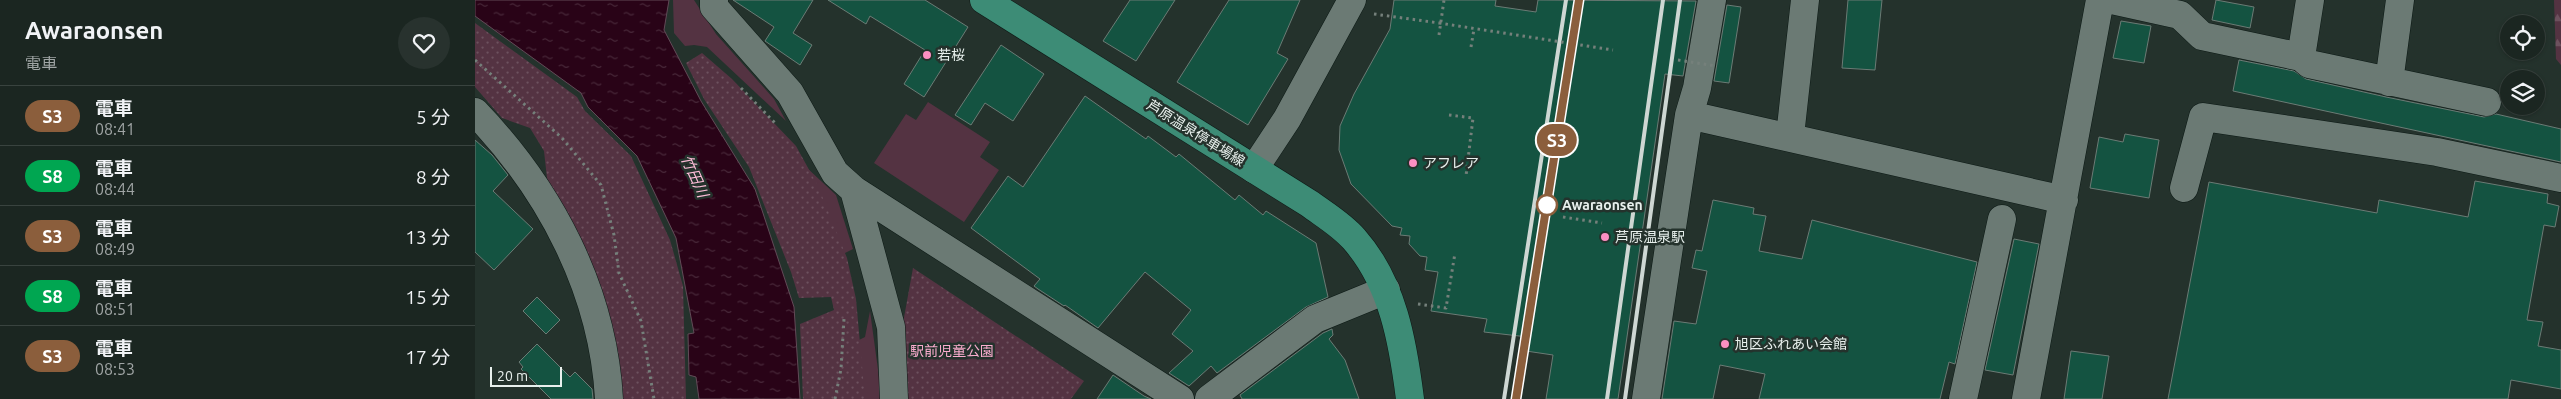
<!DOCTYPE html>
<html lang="ja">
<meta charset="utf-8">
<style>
:root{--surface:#1b2621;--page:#28322e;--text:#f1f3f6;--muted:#a0a5a5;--line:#39433f}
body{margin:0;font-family:Ubuntu,"Noto Sans JP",sans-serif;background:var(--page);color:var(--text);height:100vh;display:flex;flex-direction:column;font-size:19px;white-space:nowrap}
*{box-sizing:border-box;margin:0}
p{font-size:16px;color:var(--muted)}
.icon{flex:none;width:28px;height:28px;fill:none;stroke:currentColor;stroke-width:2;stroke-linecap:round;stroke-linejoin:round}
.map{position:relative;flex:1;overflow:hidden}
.panel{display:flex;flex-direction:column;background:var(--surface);width:475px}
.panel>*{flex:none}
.badge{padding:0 10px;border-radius:16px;font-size:18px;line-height:32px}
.controls{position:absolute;left:2025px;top:15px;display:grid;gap:10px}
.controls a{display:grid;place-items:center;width:45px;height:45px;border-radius:50%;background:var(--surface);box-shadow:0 1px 4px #0004,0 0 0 1px var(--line);font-size:25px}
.scale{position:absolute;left:15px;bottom:12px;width:72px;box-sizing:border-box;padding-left:5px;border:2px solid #e8f0ed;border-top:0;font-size:14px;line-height:18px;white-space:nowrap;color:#e8f0ed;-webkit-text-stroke:4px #24322c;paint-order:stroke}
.map>.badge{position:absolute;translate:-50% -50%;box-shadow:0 0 0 2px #fff}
.round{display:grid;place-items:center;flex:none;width:52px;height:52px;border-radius:26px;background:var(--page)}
.head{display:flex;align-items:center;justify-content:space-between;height:85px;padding:0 25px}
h1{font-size:24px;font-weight:700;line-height:38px}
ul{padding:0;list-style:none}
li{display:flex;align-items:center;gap:15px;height:60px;padding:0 25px;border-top:1px solid var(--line)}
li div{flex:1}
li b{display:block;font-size:19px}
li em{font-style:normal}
li .badge{min-width:55px;font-weight:700;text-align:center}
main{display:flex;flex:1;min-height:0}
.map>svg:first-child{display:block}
.grass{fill:#543342}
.forest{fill:url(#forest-firs)}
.park{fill:url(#park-dots)}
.water{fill:url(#water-ripples);stroke:#624a57}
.building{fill:#145341;stroke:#6b7b75}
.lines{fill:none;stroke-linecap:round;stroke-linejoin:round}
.minor-casing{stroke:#0c1915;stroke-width:29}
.major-casing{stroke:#0c1915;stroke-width:29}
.path{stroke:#75807b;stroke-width:3;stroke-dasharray:2.5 4;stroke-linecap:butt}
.minor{stroke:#6b7a74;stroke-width:28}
.major{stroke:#3d8c76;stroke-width:28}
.rail{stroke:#ced7d3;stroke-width:4}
.path-bridge{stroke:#75807b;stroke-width:3;stroke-dasharray:2.5 4;stroke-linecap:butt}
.line-casing{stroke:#fff;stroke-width:11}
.line{stroke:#8b5e3c;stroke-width:8}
.poi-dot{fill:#fc8fc2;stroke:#24322c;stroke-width:2}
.stop-dot{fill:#fff;stroke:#8b5e3c;stroke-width:2.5}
.labels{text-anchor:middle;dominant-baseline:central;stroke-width:5;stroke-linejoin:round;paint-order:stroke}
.poi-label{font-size:14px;fill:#e8f0ed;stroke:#24322c;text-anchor:start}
.street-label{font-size:14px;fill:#e8f0ed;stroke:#24322c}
.stop-label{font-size:14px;font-weight:bold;fill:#e8f0ed;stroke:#24322c;text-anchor:start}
.park-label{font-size:14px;fill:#faacce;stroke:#24322c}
.water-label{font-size:15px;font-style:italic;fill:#fcbcd7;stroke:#24322c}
</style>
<main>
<section class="panel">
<div class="head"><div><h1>Awaraonsen</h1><p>電車</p></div><a class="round"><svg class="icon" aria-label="heart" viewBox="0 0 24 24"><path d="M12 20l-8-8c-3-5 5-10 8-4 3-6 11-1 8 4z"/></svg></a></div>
<ul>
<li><span class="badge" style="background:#8b5e3c;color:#fff">S3</span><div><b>電車</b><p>08:41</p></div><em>5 分</em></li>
<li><span class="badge" style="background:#00a651;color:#fff">S8</span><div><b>電車</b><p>08:44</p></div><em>8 分</em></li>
<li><span class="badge" style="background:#8b5e3c;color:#fff">S3</span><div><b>電車</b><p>08:49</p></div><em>13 分</em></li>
<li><span class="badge" style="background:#00a651;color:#fff">S8</span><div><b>電車</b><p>08:51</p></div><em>15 分</em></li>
<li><span class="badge" style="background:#8b5e3c;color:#fff">S3</span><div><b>電車</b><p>08:53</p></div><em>17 分</em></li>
</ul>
</section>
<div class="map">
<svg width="2086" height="399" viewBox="0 0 2086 399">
<defs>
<pattern id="forest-firs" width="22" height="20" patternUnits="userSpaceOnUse" patternTransform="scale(1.25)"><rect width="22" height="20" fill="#543342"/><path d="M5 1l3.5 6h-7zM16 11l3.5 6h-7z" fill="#6d515e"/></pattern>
<pattern id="park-dots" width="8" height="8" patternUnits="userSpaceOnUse" patternTransform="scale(1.25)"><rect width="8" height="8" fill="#543342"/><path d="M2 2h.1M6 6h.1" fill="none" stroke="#6d515e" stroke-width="1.8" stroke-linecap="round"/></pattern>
<pattern id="water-ripples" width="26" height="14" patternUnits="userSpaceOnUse" patternTransform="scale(1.25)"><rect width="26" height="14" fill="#290317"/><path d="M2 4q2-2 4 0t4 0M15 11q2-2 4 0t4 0" fill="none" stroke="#482839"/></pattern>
</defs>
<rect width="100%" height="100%" fill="#24322c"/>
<!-- grass -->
<path class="grass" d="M 198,0 L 219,0 L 241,34 L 299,99 L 311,121 L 232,47 L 219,45 L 210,46 L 199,33 Z
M 453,102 L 515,142 L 505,157 L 524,170 L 489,222 L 399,163 L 431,114 L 441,120 Z
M 315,152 L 361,195 L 378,249 L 362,257 Z
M 395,311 L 407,399 L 369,399 L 376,344 L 390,337 Z"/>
<!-- forest -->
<path class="forest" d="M 2079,0 L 2086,0 L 2086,65 L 2081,59 Z"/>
<!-- park -->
<path class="park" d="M 0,23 L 102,97 L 110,111 L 156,156 L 195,240 L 208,286 L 211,399 L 138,399 L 73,187 L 69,151 L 55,128 L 27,118 L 0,87 Z
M 227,53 L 257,79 L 321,146 L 343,186 L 372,258 L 381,299 L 390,399 L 328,399 L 325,324 L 359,310 L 356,297 L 324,298 L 316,272 L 274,167 L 229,99 L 211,63 Z
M 438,268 L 609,381 L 596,399 L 430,399 L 428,323 Z"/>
<!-- water -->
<path class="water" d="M 0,0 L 194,0 L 189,30 L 226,101 L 280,189 L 319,307 L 325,399 L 224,399 L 221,377 L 214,375 L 213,334 L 219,333 L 201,238 L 162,156 L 113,107 L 106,93 L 0,16 Z"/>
<!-- building -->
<path class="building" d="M 258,0 L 338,0 L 318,33 L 337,45 L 325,65 L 290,41 L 299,27 Z
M 353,0 L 450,0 L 493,27 L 449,97 L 429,84 L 450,50 L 395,16 L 391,24 Z
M 655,0 L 700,0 L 661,61 L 628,41 Z
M 754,0 L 825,0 L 802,53 L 813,59 L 773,125 L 702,82 Z
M 919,0 L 1021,0 L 1020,6 L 1061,12 L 1063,0 L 1221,1 L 1208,76 L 1190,74 L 1143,399 L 1071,399 L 1078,355 L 1051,351 L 1053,337 L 1009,332 L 1012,319 L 956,311 L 963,272 L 950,270 L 952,257 L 945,256 L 934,244 L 935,236 L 925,235 L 927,228 L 917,226 L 876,184 L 864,150 L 865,126 L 879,94 L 915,29 Z
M 1373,0 L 1407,0 L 1400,70 L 1367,68 Z
M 1741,0 L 1779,7 L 1775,28 L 1737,20 Z
M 1252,5 L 1266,7 L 1254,83 L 1239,81 Z
M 1646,21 L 1676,26 L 1669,63 L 1638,58 Z
M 526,45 L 569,74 L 538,121 L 510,103 L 496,125 L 480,115 Z
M 1764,60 L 1819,71 L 1831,79 L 1911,97 L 2009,117 L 2021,114 L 2086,129 L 2086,162 L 1758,91 Z
M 610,96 L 671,139 L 673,136 L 701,157 L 704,154 L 760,200 L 764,195 L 788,215 L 791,211 L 841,243 L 853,297 L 831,307 L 742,373 L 736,366 L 714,386 L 694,373 L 718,351 L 697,334 L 716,310 L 670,272 L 623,328 L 590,305 L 589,306 L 563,289 L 559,286 L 565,279 L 496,228 L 533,176 L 548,187 Z
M 1650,134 L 1684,140 L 1674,198 L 1615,188 L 1624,137 L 1648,142 Z
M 0,140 L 17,155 L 33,175 L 18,191 L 58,229 L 19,270 L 0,252 Z
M 2000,181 L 2073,194 L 2072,203 L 2084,206 L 2080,227 L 2069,225 L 2052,320 L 2068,322 L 2063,346 L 2086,350 L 2086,389 L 2036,380 L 2033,399 L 1693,399 L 1734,182 L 1902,213 L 1904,200 L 1993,217 Z
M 1238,200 L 1279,208 L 1278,214 L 1291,216 L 1284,251 L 1327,259 L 1337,220 L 1502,262 L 1480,364 L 1474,362 L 1465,399 L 1284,399 L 1290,374 L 1245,365 L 1238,399 L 1187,399 L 1199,321 L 1221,324 L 1232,271 L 1217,268 L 1221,250 L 1227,251 Z
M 1539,239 L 1564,244 L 1538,375 L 1510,370 Z
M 62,297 L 85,320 L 71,334 L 48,311 Z
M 857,329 L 858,335 L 854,339 L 870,360 L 884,399 L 767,399 L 765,395 L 848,333 Z
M 62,344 L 95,377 L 100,372 L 117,389 L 118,399 L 76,399 L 46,369 L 48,367 L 44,362 Z
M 1596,351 L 1634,356 L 1627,399 L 1589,399 Z
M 638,375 L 669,396 L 676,399 L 622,399 Z"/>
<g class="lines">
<!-- minor casing -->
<g class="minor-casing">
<path id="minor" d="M 239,0 L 239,7 L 315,93 L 360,173 L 379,190 L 705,399
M 1637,0 L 1705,15 L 1727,36 L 1826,57 L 1835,0
M 1826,57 L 1834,64 L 2012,102
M 1914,82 L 1925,0
M 0,112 C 75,190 128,290 134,399
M 1214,115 L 1589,200
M 1315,136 L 1330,0
M 779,169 L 812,119 L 877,0
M 1709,188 L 1728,117 L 1962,152 L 2086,178
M 379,190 L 416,327 L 419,399
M 734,399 L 840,319 L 911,290
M 1171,399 L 1214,115 L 1222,88 L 1237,0
M 1488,399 L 1527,219
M 1551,399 L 1625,0"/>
</g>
<!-- major casing -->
<g class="major-casing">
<path id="major" d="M 509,0 L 835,204 C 850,215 867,225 879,239 C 918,283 928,343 935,399"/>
</g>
<!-- path -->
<path class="path" d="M 899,14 L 964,23
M 964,35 L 969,0
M 996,47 L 999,29
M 0,60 L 87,138 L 126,185 L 139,235 L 144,273 L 166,321 L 179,399
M 266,88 L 300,123
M 974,115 L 998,118 L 991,176
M 1088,217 L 1127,223
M 943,304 L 971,308 L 980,253
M 360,399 L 366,369 L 369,319"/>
<!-- minor -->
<use href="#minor" class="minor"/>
<!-- major -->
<use href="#major" class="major"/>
<!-- rail -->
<path class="rail" d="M 1029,399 L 1091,0
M 1041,399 L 1104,0
M 1132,399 L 1188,0
M 1150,399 L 1205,0"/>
<!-- path-bridge -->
<path class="path-bridge" d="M 964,23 L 1138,50
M 1203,60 L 1241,66"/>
</g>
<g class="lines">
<!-- line casing -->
<g class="line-casing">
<path id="line" d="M 1041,399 L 1104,0"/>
</g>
<!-- line -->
<use href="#line" class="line"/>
</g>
<!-- markers -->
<g class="poi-dot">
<circle cx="452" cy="55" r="5"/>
<circle cx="938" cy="163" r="5"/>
<circle cx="1130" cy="237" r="5"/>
<circle cx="1250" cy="344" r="5"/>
</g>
<circle class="stop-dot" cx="1072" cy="205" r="10"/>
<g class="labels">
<!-- poi labels -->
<g class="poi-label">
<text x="462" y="55">若桜</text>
<text x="948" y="163">アフレア</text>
<text x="1140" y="237">芦原温泉駅</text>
<text x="1260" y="344">旭区ふれあい会館</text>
</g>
<!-- street labels -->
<g class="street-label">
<text transform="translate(721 133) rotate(32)">芦原温泉停車場線</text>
</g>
<!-- stop labels -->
<g class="stop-label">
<text x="1087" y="205">Awaraonsen</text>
</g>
<!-- park labels -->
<g class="park-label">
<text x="477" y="351">駅前児童公園</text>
</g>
<!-- water labels -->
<g class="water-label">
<text transform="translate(220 176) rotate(66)">竹田川</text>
</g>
</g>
</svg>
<div class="controls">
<a><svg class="icon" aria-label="locate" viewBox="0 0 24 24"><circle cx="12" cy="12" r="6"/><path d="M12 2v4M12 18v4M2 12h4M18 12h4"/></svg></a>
<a><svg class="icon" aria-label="layers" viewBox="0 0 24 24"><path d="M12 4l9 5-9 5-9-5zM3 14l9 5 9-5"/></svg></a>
</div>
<div class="scale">20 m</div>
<b class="badge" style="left:1082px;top:140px;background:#8b5e3c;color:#fff">S3</b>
</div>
</main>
